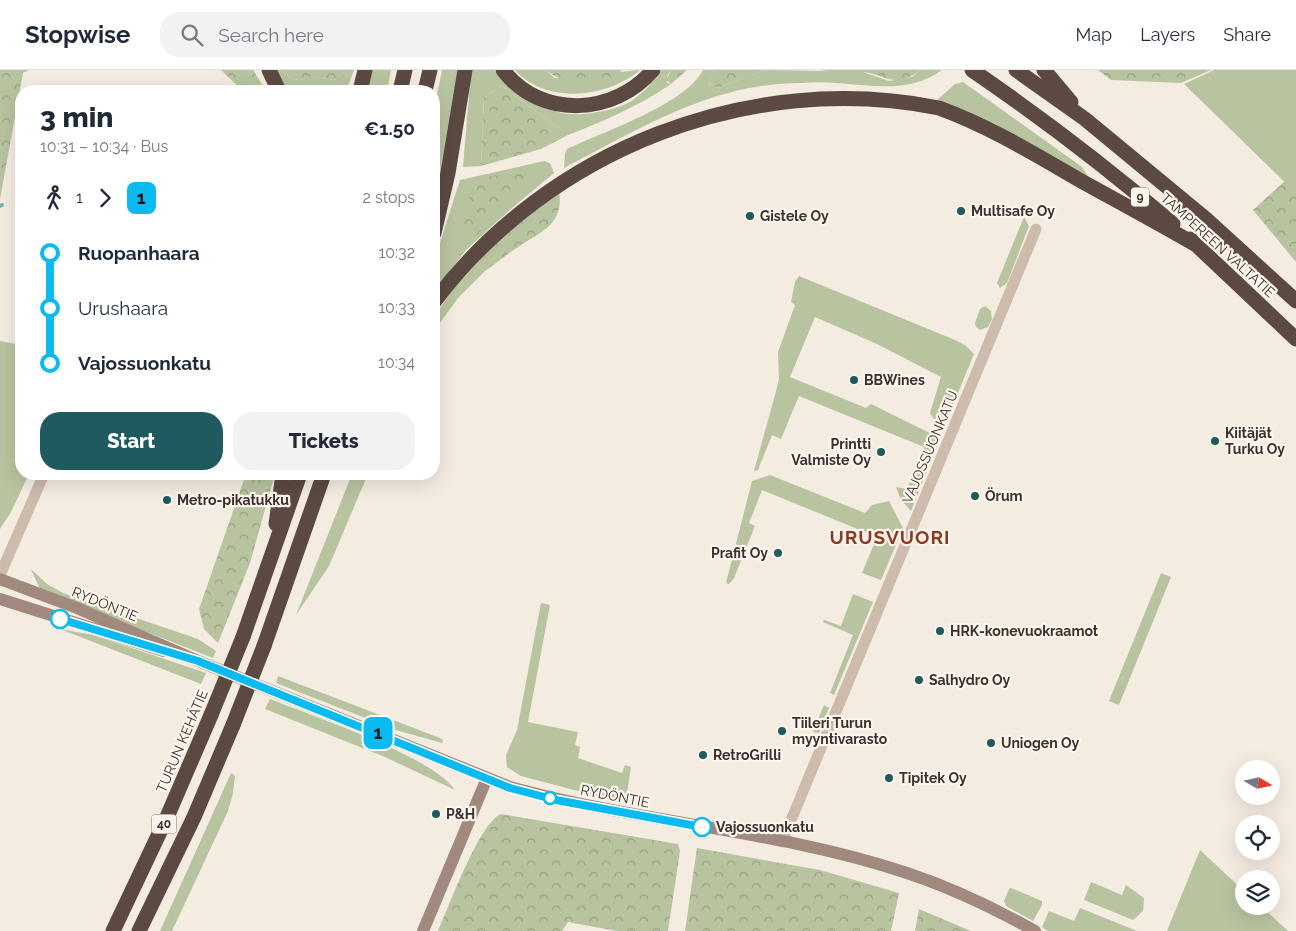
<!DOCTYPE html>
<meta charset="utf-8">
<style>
:root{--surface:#fff;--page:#f2f2f3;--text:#1f2937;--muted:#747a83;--line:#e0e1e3;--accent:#1f5a5e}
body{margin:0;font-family:Raleway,sans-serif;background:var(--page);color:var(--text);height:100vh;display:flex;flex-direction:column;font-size:19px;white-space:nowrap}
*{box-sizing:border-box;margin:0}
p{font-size:16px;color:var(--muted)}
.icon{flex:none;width:28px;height:28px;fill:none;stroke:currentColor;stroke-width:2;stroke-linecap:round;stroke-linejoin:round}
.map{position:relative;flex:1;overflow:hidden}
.details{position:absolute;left:15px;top:15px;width:425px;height:395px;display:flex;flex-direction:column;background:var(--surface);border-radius:20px;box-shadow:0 5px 20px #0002}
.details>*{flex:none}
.badge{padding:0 10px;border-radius:8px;font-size:18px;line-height:32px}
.needle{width:32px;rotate:99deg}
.tools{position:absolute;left:1235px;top:690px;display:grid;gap:10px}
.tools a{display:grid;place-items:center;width:45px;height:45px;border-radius:50%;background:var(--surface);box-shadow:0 5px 20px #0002;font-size:25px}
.map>.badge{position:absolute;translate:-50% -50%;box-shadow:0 0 0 2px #fff}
.legs{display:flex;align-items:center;gap:8px;height:55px;padding:0 25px;font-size:16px}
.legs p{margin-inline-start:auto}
.overview{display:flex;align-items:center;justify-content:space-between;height:85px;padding:0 25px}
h1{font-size:28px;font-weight:800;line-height:38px}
.action{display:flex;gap:10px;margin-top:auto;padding:10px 25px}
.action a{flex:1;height:58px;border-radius:20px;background:var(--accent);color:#fff;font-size:20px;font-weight:800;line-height:58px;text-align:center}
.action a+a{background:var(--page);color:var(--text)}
ul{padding:0 25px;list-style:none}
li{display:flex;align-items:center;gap:18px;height:55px;font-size:19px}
li i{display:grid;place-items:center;width:8px;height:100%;margin:0 6px;background:currentColor}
li i::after{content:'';width:12px;height:12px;margin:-6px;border:4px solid;border-radius:50%;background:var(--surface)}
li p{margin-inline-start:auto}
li:first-child i{background:linear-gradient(#0000 50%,currentColor 0)}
li:last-child i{background:linear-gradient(currentColor 50%,#0000 0)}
header{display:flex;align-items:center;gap:30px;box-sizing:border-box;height:70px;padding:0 25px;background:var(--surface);border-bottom:1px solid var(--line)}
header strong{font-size:24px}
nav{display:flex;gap:28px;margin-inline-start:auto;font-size:18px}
.search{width:350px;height:45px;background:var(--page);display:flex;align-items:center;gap:12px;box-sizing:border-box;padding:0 18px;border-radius:20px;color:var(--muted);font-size:19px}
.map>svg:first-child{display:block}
.grass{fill:#b8c4a0}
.forest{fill:url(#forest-crowns)}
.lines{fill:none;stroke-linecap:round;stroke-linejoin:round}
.stream{stroke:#7fb0b2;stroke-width:4}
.street{stroke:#cdbbac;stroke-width:11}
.secondary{stroke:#a18a7d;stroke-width:12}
.highway{stroke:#5c4a42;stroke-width:15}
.highway-bridge{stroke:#5c4a42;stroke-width:15}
.line-1-casing{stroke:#fff;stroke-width:11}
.line-1{stroke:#0bbbf0;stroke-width:8}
.poi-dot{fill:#1f5a5e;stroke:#fbf5ee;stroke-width:2}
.stop-1-dot{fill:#fff;stroke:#0bbbf0;stroke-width:2.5}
.labels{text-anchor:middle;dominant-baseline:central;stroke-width:4.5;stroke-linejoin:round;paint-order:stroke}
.shield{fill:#fbf5ee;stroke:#756b66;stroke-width:1}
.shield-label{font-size:12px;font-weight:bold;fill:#3b302b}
.poi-label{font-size:14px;font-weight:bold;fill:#3b302b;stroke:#fbf5ee;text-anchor:start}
.street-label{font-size:14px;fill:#3b302b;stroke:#fbf5ee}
.stop-label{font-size:14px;font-weight:bold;fill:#3b302b;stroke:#fbf5ee;text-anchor:start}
.district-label{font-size:19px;font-weight:bold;letter-spacing:1px;fill:#8c3b22;stroke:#fbf5ee}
</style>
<header>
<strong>Stopwise</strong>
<div class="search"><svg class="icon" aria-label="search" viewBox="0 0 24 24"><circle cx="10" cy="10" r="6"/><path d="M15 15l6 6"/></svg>Search here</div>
<nav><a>Map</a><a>Layers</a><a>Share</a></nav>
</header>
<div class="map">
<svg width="1296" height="861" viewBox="0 0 1296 861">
<defs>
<pattern id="forest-crowns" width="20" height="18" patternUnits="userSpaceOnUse" patternTransform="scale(1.25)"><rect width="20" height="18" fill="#b8c4a0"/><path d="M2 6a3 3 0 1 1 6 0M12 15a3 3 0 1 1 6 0" fill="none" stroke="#97a083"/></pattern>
</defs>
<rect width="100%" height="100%" fill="#f4ebe1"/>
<!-- grass -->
<path class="grass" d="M 276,0 L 286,0 L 288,6 L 293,10 L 314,7 L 334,10 L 346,0 L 354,0 L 347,19 L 312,17 L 286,21 Z
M 372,0 L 391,0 L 387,21 L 367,21 Z
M 442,0 L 458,0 L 454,35 L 434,138 L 434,41 Z
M 471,0 L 494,0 C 502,12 515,18 527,25 C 537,31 547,38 558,42 C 576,48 617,41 633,30 C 644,22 654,11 662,0 L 671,0 L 667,6 L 667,13 L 671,14 C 639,36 604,51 568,65 L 501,15 L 484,28 L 481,96 L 463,97 Z
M 515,0 L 545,0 L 555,8 L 640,0 C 607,28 546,35 515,0 Z
M 703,0 L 713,0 L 709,14 L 718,18 L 761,1 L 772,0 L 863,2 L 889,11 L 912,7 L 920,0 L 942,0 C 909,24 873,15 836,13 C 824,12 813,12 801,13 C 712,13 641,58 564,98 L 565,84 L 567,79 C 603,62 686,34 703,0 Z
M 1214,0 L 1296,0 L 1296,123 L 1184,14 Z
M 963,12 L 1082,97 L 1088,106 L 987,51 L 937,30 L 955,14 Z
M 544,91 L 550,93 L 554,103 L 512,138 L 466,180 L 434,223 L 434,192 L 460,110 Z
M 1024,147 L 1029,156 L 1007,213 L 1000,218 L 997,213 Z
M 476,194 L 485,201 L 458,228 L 434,261 L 434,248 L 451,222 Z
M 799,206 L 955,270 L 965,275 L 974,284 L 945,354 L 934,349 L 930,343 L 941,307 L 877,274 L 815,247 L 790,307 L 866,338 L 871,334 L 934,365 L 939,370 L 911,441 L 901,430 L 896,417 L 907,419 L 924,377 L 799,326 L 781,369 L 772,365 L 758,400 L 754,401 L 779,310 L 778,282 L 795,235 L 791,232 L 795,212 Z
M 985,236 L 991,241 L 992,249 L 988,257 L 980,260 L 976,257 L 975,253 L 980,239 Z
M 0,271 L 21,275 L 21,404 L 29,404 L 11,442 L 0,459 Z
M 352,404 L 368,404 L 329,496 L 296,545 Z
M 770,405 L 865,443 L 872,435 L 889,431 L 903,458 L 881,510 L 862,503 L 877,467 L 762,420 L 749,453 L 755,456 L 734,508 L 729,514 L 726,513 L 752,411 Z
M 31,499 L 47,514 L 63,523 L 198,569 L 216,581 L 213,588 L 48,523 L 39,517 Z
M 1161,503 L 1171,507 L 1119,635 L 1109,631 Z
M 853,524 L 873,532 L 834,625 L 830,623 L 853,565 L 823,552 L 824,550 L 841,556 Z
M 541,533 L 550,535 L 528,652 L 578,662 L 575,675 L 580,677 L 578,688 L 622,703 L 625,695 L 631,697 L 627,723 L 616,731 L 521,706 L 507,697 L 506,685 L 517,660 Z
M 60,559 L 93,565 L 206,603 L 201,614 Z
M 278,606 L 440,668 L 443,670 L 442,673 L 396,660 L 276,613 Z
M 270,629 C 312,646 432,686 455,720 L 385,687 L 265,639 Z
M 824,635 L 829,638 L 819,663 L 813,662 Z
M 231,703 L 235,706 L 233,723 L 228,741 L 172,861 L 160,861 Z
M 1200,780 L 1244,821 L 1244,836 L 1261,836 L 1288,861 L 1167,861 Z
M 1091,812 L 1122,825 L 1126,815 L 1144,828 L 1143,841 L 1133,850 L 1084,830 Z
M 1011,818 L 1042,831 L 1042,835 L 1033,851 L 1006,836 L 1004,831 L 1009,819 Z
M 1080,838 L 1137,861 L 1048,861 L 1042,857 L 1049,841 L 1074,851 Z"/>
<!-- forest -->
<path class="forest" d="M 0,0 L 29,0 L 23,3 L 0,129 Z
M 221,0 L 253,0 L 265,19 L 263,21 L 243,21 Z
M 286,0 L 346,0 L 334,10 L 314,7 L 293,10 L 288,6 Z
M 545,0 L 622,0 C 603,19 564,15 545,0 Z
M 671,0 L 687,0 L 671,14 L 666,10 Z
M 713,0 L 772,0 L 761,1 L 718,18 L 709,14 Z
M 821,0 L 920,0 C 895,21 884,3 861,2 C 847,2 834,4 821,0 Z
M 1098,0 L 1211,0 L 1181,13 L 1111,10 Z
M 501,15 L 568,65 L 541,79 L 481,96 L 484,28 Z
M 543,97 L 475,167 L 464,170 C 460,156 468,117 482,109 C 490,105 531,100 543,97 Z
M 1286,110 L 1296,120 L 1296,192 L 1253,140 Z
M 559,119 C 564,153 546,159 521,175 C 509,183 497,192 485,201 L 476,194 L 502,166 Z
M 246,404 L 275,404 L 250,493 L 218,573 L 204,559 L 199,539 Z
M 501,744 L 678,774 L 680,781 L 668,861 L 617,861 L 568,852 L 562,861 L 438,861 C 449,837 479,753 501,744 Z
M 697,778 L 820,800 L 899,823 L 891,861 L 685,861 Z
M 919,839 L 971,861 L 915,861 Z"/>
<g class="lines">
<!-- stream -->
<path class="stream" d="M 0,136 L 2,135"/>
<!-- street -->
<path class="street" d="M 0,505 L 44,404
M 782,772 L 1036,159"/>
<!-- secondary -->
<path class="secondary" d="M 0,509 L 77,538 L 198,591 L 510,717 C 641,753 778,760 907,803 C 952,818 994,838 1035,861
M 0,529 L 164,581
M 423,861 L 487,708"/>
<!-- highway -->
<path class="highway" d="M 269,0 L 279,21
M 503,0 C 541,50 615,45 653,0
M 972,0 C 1042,48 1109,99 1173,154
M 1016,0 L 1085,49 L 1206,149 L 1296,231
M 1044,0 L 1071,32
M 360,21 L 365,0
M 400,21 L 405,0
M 425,21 L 430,0
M 434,163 L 448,103 L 465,0
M 1190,169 L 1296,269
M 434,232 C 548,80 749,0 939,38 C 991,57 1036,85 1083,112 C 1121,133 1160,154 1198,176
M 276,454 L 283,404
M 243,567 L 300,404
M 264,576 L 324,404
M 113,861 L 167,747 L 211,645
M 139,861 L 194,747 L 233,655"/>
<!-- highway-bridge -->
<path class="highway-bridge" d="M 211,645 L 243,567
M 233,655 L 264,576"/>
</g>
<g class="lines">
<!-- line-1 casing -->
<g class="line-1-casing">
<path id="line-1" d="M 60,549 L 198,591 L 510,718 L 556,730 L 702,757"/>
</g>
<!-- line-1 -->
<use href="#line-1" class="line-1"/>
</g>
<!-- markers -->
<g class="poi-dot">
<circle cx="961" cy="141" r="5"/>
<circle cx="750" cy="146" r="5"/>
<circle cx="854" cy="310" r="5"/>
<circle cx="1215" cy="371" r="5"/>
<circle cx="881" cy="382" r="5"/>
<circle cx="975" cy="426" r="5"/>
<circle cx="167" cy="430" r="5"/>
<circle cx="778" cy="483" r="5"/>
<circle cx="940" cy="561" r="5"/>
<circle cx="919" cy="610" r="5"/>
<circle cx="782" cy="661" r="5"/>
<circle cx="991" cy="673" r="5"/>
<circle cx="703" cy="685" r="5"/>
<circle cx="889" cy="708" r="5"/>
<circle cx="436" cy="744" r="5"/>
</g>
<g class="stop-1-dot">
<circle cx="60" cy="549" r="9"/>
<circle cx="550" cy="728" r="6"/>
<circle cx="702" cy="757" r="9"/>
</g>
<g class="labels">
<!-- shield labels -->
<g class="shield">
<rect x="1131" y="117.5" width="18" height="19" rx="4"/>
<rect x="151.5" y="744.5" width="25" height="19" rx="4"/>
</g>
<g class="shield-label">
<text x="1140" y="127">9</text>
<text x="164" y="754">40</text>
</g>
<!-- poi labels -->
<g class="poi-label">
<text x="971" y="141">Multisafe Oy</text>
<text x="760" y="146">Gistele Oy</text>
<text x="864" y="310">BBWines</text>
<text x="1225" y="363">Kiitäjät<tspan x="1225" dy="16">Turku Oy</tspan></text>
<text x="871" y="374" text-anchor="end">Printti<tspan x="871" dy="16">Valmiste Oy</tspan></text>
<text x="985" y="426">Örum</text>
<text x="177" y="430">Metro-pikatukku</text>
<text x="768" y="483" text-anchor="end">Prafit Oy</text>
<text x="950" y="561">HRK-konevuokraamot</text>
<text x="929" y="610">Salhydro Oy</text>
<text x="792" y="653">Tiileri Turun<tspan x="792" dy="16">myyntivarasto</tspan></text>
<text x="1001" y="673">Uniogen Oy</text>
<text x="713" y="685">RetroGrilli</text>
<text x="899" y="708">Tipitek Oy</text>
<text x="446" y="744">P&amp;H</text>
</g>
<!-- street labels -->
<g class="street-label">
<text transform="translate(1218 175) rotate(42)">TAMPEREEN VALTATIE</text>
<text transform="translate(930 377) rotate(-67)">VAJOSSUONKATU</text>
<text transform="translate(105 534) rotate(22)">RYDÖNTIE</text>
<text transform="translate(182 671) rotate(-67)">TURUN KEHÄTIE</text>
<text transform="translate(615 726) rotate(11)">RYDÖNTIE</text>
</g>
<!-- stop labels -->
<g class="stop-label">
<text x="716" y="757">Vajossuonkatu</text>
</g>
<!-- district labels -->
<g class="district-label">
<text x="890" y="467">URUSVUORI</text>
</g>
</g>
</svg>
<div class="tools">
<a><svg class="needle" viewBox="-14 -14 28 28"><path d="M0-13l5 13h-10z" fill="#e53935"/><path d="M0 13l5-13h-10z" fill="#747a83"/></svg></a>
<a><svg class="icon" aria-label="locate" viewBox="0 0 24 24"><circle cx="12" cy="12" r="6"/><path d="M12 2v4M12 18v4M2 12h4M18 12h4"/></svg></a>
<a><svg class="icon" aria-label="layers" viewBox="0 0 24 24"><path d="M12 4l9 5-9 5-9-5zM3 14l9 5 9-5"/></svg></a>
</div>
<b class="badge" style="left:378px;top:663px;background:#0bbbf0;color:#111">1</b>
<section class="details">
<div class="overview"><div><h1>3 min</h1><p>10:31 – 10:34 · Bus</p></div><b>€1.50</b></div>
<div class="legs"><svg class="icon" aria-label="walk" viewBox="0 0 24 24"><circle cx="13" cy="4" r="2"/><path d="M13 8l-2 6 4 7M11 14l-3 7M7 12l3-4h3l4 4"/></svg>1<svg class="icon" aria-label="forward" viewBox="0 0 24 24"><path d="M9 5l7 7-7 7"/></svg><b class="badge" style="background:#0bbbf0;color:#111">1</b><p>2 stops</p></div>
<ul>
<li><i style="color:#0bbbf0"></i><b>Ruopanhaara</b><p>10:32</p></li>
<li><i style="color:#0bbbf0"></i><span>Urushaara</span><p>10:33</p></li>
<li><i style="color:#0bbbf0"></i><b>Vajossuonkatu</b><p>10:34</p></li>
</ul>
<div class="action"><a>Start</a><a>Tickets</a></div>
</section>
</div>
